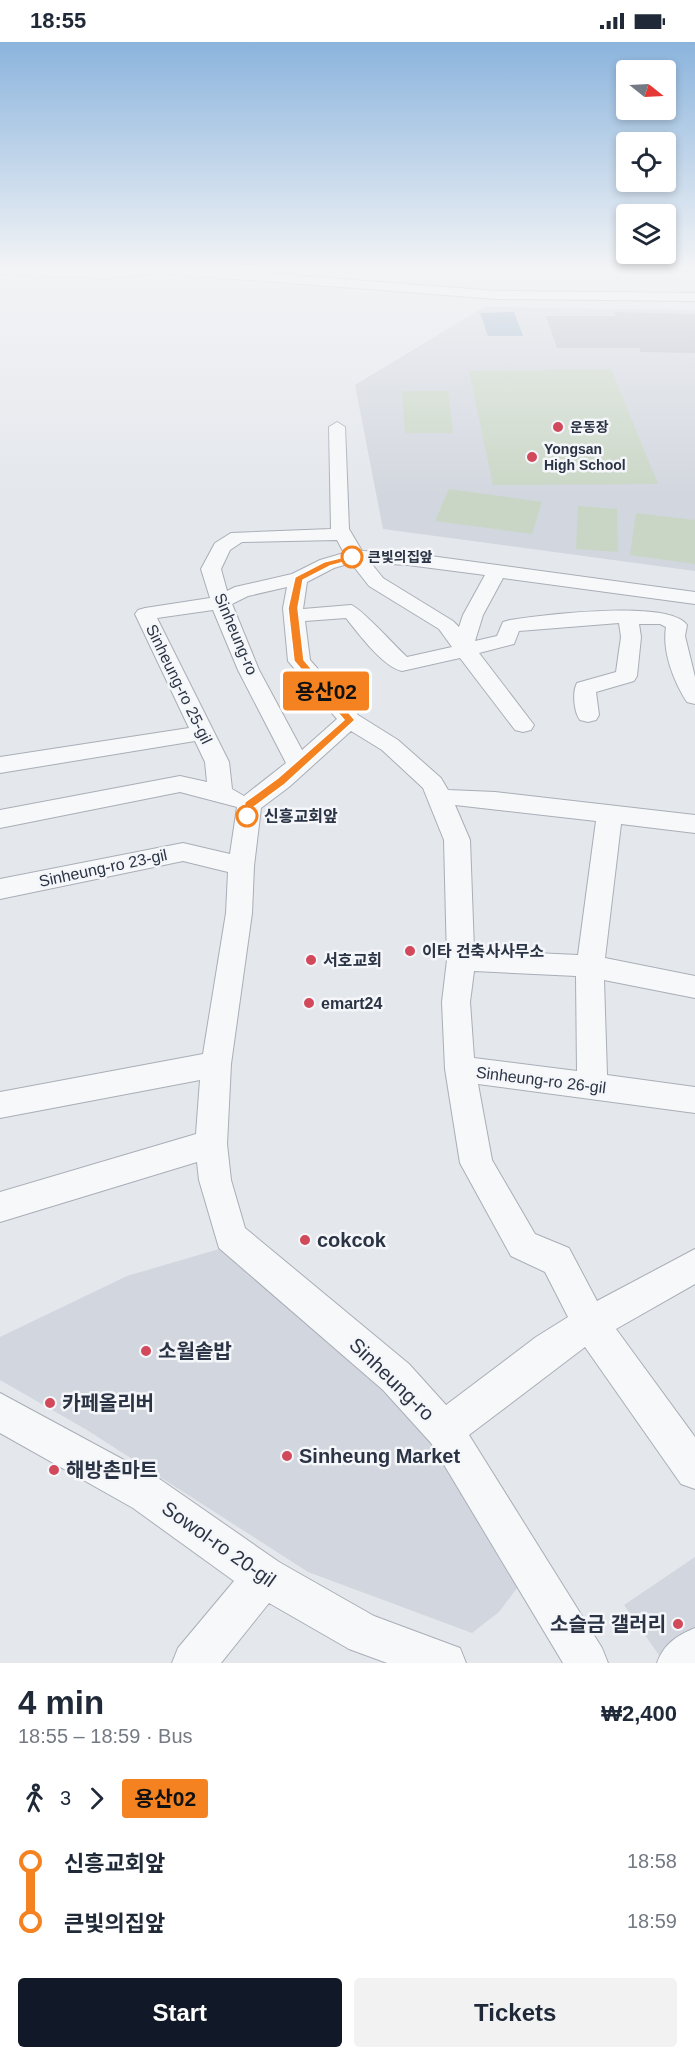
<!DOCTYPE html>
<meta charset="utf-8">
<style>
:root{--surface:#fff;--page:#f2f2f3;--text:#1f2937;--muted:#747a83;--accent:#111827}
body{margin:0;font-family:Helvetica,"Noto Sans KR",sans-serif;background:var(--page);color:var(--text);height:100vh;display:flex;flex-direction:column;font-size:22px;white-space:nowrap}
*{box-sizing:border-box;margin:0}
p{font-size:20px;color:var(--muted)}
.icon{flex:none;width:33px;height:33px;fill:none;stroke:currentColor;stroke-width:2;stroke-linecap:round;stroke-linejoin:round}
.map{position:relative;height:1621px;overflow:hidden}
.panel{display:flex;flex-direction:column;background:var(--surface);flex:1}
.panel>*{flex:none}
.badge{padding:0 12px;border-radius:4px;font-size:21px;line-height:39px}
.needle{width:39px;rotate:108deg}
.fabs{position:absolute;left:616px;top:18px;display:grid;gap:12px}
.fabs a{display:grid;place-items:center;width:60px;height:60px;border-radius:6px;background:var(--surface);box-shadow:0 3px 9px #0003;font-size:30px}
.map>.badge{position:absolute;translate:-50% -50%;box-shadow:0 0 0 3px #fff}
.legs{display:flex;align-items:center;gap:9px;height:66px;padding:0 18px;font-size:20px}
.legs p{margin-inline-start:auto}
.summary{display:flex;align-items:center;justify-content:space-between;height:102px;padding:0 18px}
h1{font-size:33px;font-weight:700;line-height:45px}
.primary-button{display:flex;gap:12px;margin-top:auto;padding:12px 18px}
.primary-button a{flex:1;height:69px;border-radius:6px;background:var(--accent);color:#fff;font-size:24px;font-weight:700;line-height:69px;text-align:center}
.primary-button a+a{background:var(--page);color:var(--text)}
ul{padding:0 18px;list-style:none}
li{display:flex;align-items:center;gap:21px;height:60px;font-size:22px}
li i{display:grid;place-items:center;width:9px;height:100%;margin:0 8px;background:currentColor}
li i::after{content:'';width:15px;height:15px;margin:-8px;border:4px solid;border-radius:50%;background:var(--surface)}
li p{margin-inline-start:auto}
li:first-child i{background:linear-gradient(#0000 50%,currentColor 0)}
li:last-child i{background:linear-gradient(currentColor 50%,#0000 0)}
.status{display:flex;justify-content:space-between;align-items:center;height:42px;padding:0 30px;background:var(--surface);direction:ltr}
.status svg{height:16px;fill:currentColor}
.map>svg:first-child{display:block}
.built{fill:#d2d6de}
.green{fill:#c9d6c5}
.water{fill:#9fb4cc}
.building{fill:#bbc0ca}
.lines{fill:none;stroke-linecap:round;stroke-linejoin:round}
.minor-casing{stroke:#a9aeb7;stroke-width:2}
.minor{fill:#f7f8fa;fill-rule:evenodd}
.line-1{fill:#f58220;stroke:#fff;stroke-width:1.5}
.poi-dot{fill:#d1495b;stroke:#f4f6f9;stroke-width:2}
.stop-1-dot{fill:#fff;stroke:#f58220;stroke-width:3}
.labels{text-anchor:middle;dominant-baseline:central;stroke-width:5;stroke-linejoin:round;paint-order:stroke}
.far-poi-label{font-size:14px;font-weight:bold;fill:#2b3445;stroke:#f4f6f9;text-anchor:start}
.far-stop-label{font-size:14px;font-weight:bold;fill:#2b3445;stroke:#f4f6f9;text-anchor:start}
.street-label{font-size:16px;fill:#2b3445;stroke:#f4f6f9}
.stop-label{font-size:16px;font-weight:bold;fill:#2b3445;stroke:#f4f6f9;text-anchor:start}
.poi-label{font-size:16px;font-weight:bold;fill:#2b3445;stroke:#f4f6f9;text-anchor:start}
.near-poi-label{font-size:20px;font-weight:bold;fill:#2b3445;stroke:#f4f6f9;text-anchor:start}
.near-street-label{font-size:20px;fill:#2b3445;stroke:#f4f6f9}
</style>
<div class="status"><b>18:55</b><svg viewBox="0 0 49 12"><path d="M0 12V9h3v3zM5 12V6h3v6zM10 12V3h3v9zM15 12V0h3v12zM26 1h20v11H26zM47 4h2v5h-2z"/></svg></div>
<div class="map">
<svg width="695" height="1621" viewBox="0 0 695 1621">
<rect width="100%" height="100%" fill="#e4e7ec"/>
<!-- built -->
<path class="built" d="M 484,265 L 695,268 L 695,529 L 383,487 L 355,343 Z
M 226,1205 L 394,1347 L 467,1440 L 523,1538 L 499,1570 L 472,1591 L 308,1530 L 87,1388 L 0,1338 L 0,1295 L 127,1234 Z
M 695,1515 L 695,1590 L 661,1616 L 624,1563 Z"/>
<!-- green -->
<path class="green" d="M 611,327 L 658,442 L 493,443 L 469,329 Z
M 402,349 L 448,349 L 453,391 L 405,391 Z
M 449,447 L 542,460 L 532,492 L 435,479 Z
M 578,464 L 617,467 L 618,510 L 576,507 Z
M 636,471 L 695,478 L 695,522 L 630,513 Z"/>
<!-- water -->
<path class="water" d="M 514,270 L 523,294 L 488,294 L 480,271 Z"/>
<!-- building -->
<path class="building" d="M 614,270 L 695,272 L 695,311 L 641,310 L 639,306 L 557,306 L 546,274 L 616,274 Z"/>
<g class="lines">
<!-- minor casing -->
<g class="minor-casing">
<path id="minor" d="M 0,227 L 207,227 L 497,249 L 695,251 L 695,259 L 497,257 L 159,231 L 108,236 L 0,232 Z
M 337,380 L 345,385 L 349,487 L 362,509 L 408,511 L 695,550 L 695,562 L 503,536 L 483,573 L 475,599 L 497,594 L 503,580 L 510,578 C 542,573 669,557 687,583 L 685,594 L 695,635 L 695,662 L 687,660 C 674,640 662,610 666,585 L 660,582 L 639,582 L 641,595 L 637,634 L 634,639 L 596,650 L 599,673 L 596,678 L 588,680 L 580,678 C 574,670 572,650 577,641 L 616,630 L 621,595 L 619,581 L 519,589 L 514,602 L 479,611 L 534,683 L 531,688 L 523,690 L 515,688 L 460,616 L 402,629 C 383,625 358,591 346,576 L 305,579 L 310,618 L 358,673 L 398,698 L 441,736 L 448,748 L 495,750 L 695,773 L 695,791 L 621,782 L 605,916 L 695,934 L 695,956 L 604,938 L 607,1033 L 695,1045 L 695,1071 L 478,1042 L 492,1118 L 535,1192 L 569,1206 L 597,1259 L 695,1207 L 695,1242 L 616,1287 L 695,1395 L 695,1447 L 681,1442 L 585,1305 L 469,1393 L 602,1606 L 608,1621 L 563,1621 L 431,1401 L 383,1348 L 219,1206 L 199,1138 L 197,1120 L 0,1180 L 0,1150 L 196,1092 L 200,1038 L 0,1076 L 0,1050 L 203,1012 L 226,871 L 228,830 L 183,819 L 0,857 L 0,837 L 183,801 L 230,812 L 237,765 L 180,750 L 0,786 L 0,768 L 180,734 L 207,740 L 205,720 L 195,699 L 0,731 L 0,715 L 189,686 L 135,572 L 138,568 L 145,566 L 210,556 L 201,527 L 215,501 L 231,491 L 331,487 L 329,385 ZM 337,498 L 344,511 L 320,518 L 292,532 L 235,545 L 227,549 L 221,527 L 230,508 L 242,500 ZM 351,521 L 369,544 L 439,587 L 452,605 L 407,615 C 396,605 360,565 351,563 L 303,567 L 307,540 L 334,526 ZM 371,521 L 408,523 L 485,533 L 463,573 L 459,585 L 453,579 L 383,536 ZM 287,545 L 283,566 L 288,619 L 337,677 L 302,708 L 259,628 L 232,562 L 248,554 ZM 213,568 L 238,628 L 286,721 L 244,754 L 232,747 L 229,720 L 157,576 ZM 351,689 L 382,708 L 423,746 L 444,798 L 447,918 L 442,960 L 445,1027 L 460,1121 L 511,1214 L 545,1230 L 568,1275 L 536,1295 L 446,1363 L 409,1322 L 245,1186 L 231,1138 L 227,1102 L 231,1022 L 252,871 L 254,824 L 261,766 L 289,745 ZM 455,763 L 596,779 L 578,913 L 474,908 L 470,798 ZM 474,929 L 576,934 L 577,1029 L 474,1016 L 470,960 Z
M 0,1351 L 161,1438 L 279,1520 L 374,1574 L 460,1606 L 466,1621 L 387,1621 L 349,1607 L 269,1561 L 221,1621 L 172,1621 L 178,1606 L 234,1539 L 133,1466 L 0,1391 Z
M 695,1586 L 695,1621 L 657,1621 C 664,1602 676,1594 695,1586 Z"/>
</g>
<!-- minor -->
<use href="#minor" class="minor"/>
</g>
<!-- sky -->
<linearGradient id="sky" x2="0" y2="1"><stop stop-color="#8bb4dd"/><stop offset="0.5" stop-color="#f3f4f6"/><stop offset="1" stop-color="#f3f4f6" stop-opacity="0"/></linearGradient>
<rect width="695" height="454" fill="url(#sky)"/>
<!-- line-1 -->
<path class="line-1" d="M 352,513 L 357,515 L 355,517 L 330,524 L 303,538 L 298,566 L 304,618 L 355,678 L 285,742 L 254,765 L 251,777 L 243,777 L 242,774 L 245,760 L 278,736 L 344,678 L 294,619 L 288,566 L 295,535 L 324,520 Z"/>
<!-- markers -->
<g class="poi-dot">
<circle cx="558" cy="385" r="6"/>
<circle cx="532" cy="415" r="6"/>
<circle cx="410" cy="909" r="6"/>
<circle cx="311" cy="918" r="6"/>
<circle cx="309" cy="961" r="6"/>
<circle cx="305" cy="1198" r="6"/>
<circle cx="146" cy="1309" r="6"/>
<circle cx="50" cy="1361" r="6"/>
<circle cx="287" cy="1414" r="6"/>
<circle cx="54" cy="1428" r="6"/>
<circle cx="678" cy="1582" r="6"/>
</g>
<g class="stop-1-dot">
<circle cx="352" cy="515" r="10"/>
<circle cx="247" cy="774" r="10"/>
</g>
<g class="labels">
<!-- far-poi labels -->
<g class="far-poi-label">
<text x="570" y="385">운동장</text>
<text x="544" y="407">Yongsan<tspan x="544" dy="16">High School</tspan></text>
</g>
<!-- far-stop labels -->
<g class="far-stop-label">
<text x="368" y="515">큰빛의집앞</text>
</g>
<!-- street labels -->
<g class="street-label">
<text transform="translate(236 592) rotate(67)">Sinheung-ro</text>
<text transform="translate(179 642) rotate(64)">Sinheung-ro 25-gil</text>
<text transform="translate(103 826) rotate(-12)">Sinheung-ro 23-gil</text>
<text transform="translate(541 1038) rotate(7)">Sinheung-ro 26-gil</text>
</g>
<!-- stop labels -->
<g class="stop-label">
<text x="264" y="774">신흥교회앞</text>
</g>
<!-- poi labels -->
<g class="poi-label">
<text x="422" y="909">이타 건축사사무소</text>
<text x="323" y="918">서호교회</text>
<text x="321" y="961">emart24</text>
</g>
<!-- near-poi labels -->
<g class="near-poi-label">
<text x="317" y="1198">cokcok</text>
<text x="158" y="1309">소월솥밥</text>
<text x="62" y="1361">카페올리버</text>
<text x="299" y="1414">Sinheung Market</text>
<text x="66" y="1428">해방촌마트</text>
<text x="666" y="1582" text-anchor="end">소슬금 갤러리</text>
</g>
<!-- near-street labels -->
<g class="near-street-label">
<text transform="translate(392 1337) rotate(44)">Sinheung-ro</text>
<text transform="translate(219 1502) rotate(35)">Sowol-ro 20-gil</text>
</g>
</g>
</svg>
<div class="fabs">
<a><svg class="needle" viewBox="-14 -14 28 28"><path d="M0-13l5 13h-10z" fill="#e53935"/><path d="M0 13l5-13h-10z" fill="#747a83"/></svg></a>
<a><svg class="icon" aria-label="locate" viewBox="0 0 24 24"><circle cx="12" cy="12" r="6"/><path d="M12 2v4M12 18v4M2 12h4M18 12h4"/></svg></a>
<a><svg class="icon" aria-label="layers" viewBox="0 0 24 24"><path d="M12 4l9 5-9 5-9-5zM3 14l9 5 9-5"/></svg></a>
</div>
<b class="badge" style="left:326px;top:649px;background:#f58220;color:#111">용산02</b>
</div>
<section class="panel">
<div class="summary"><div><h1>4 min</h1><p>18:55 – 18:59 · Bus</p></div><b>₩2,400</b></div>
<div class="legs"><svg class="icon" aria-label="walk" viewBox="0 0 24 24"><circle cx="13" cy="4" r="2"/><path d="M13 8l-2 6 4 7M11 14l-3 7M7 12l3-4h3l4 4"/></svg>3<svg class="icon" aria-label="forward" viewBox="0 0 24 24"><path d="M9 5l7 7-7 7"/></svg><b class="badge" style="background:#f58220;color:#111">용산02</b></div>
<ul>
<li><i style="color:#f58220"></i><b>신흥교회앞</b><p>18:58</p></li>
<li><i style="color:#f58220"></i><b>큰빛의집앞</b><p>18:59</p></li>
</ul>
<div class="primary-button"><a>Start</a><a>Tickets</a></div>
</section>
